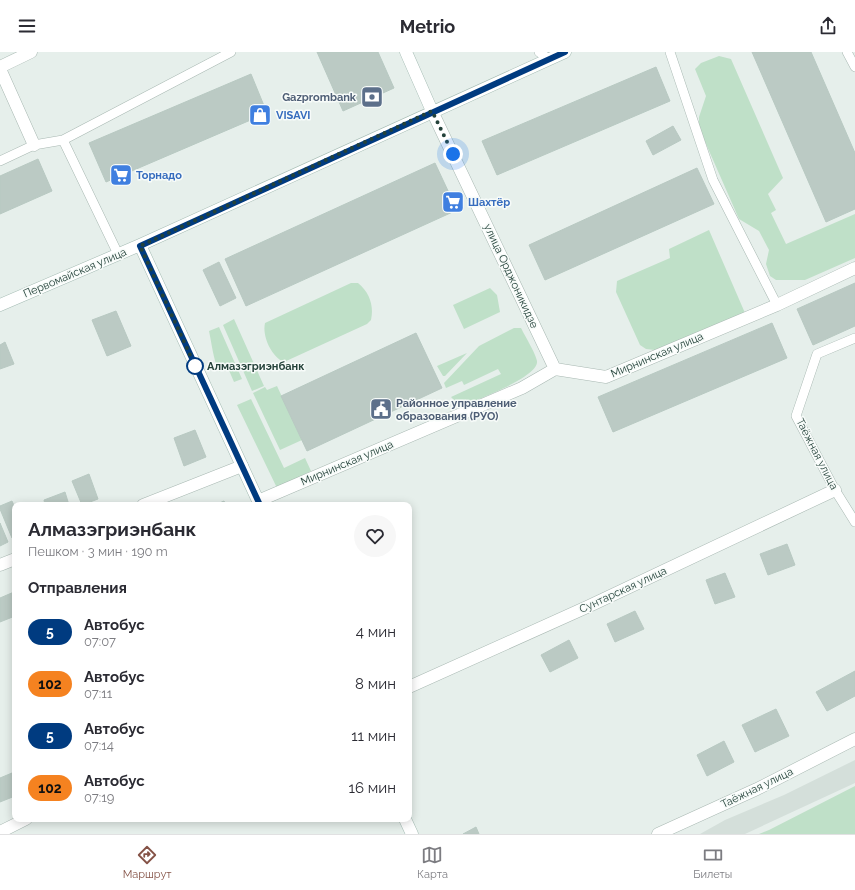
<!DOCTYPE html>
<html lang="ru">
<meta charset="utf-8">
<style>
:root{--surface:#fff;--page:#f7f7f7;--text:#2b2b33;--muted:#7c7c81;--line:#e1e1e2;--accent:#855347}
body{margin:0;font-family:Raleway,sans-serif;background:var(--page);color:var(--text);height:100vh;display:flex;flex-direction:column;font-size:15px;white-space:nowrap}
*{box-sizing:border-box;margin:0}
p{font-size:13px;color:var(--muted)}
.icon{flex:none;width:22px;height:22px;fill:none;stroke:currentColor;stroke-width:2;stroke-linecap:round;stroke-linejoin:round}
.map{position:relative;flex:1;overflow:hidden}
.sheet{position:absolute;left:12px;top:450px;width:400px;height:320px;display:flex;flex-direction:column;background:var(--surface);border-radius:8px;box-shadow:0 2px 10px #0003}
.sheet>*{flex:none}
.badge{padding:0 8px;border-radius:13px;font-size:14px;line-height:26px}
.you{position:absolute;width:20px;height:20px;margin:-10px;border:3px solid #fff;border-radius:50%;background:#1a73e8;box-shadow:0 0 0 6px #1a73e833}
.map>.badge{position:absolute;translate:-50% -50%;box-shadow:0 0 0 2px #fff}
h2{padding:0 16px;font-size:15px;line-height:36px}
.round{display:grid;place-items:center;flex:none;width:42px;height:42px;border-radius:21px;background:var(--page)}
.overview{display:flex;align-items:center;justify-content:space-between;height:68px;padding:0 16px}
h1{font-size:19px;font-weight:700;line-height:30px}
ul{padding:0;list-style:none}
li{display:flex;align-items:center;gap:12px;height:52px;padding:0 16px}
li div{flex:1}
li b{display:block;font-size:15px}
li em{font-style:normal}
li .badge{min-width:44px;font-weight:700;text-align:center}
header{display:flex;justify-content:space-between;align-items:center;height:52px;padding:0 16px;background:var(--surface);font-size:18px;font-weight:700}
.dock{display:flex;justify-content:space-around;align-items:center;height:56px;border-top:1px solid var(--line);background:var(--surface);font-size:11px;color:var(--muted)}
.dock a{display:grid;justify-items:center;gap:2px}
.dock .active{color:var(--accent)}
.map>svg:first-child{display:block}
.built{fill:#d4dfda}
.green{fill:#bfe0c8}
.building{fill:#bbcac4;stroke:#b8c9c2}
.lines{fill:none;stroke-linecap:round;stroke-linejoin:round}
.lane-casing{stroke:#a8b8b2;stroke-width:10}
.street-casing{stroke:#a8b8b2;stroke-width:13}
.secondary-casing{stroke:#a4bbb3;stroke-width:13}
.lane{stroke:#fff;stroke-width:9}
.street{stroke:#fff;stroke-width:12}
.secondary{stroke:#fff;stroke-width:12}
.line-casing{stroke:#fff;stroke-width:9}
.line{stroke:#003b80;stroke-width:6}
.walk{stroke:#24423a;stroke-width:4;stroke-dasharray:0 7.2}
.stop-dot{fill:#fff;stroke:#003b80;stroke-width:2}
.labels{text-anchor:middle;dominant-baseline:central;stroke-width:3;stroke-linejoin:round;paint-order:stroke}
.service-label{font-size:11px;font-weight:bold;fill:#4e5e75;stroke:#f7fbf9;text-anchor:end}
.shop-label{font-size:11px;font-weight:bold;fill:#366cbe;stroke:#f7fbf9;text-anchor:start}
.street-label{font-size:11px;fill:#24423a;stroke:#f7fbf9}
.stop-label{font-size:11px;font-weight:bold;fill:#24423a;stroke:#f7fbf9;text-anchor:start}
</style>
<header><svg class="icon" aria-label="menu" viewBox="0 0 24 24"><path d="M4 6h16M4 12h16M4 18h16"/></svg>Metrio<svg class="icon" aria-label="share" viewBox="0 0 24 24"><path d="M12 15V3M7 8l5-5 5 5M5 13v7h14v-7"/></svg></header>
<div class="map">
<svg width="855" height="782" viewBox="0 0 855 782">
<rect width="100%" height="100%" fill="#e6efeb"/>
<!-- built -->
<path class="built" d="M 855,708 L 855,731 L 745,782 L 700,782 L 725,768 L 784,743 Z"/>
<!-- green -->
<path class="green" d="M 719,4 L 731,7 L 783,126 L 768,142 L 776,158 L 771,161 L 786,192 L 855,162 L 855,206 L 805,228 L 776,228 L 770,224 L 766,212 L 769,198 L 759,179 L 739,167 L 699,76 L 699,65 L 706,44 L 695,17 L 701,11 Z
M 709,178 L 745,261 L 655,298 L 646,297 L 640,293 L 616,240 L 617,229 L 670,206 L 669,197 Z
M 351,231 L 358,231 C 370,241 374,254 371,268 L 367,272 L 284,310 C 271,304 262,284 265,271 Z
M 490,236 L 497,243 L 500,260 L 464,277 L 453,253 Z
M 234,267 L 264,334 L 252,339 L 223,273 Z
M 219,275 L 242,327 L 234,330 L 228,316 L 219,320 C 213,306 212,293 209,279 Z
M 514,276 L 521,276 C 525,284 536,302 537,309 C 539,325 478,347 465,353 L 454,348 L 451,345 L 501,322 L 498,317 L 464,333 L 462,329 L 446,336 L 444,331 L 479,294 Z
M 467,301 L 445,324 L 443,324 L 437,314 Z
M 277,334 L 302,388 L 280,398 L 253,341 L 265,335 L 267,338 Z
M 251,347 L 284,416 L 305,406 L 311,419 L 277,436 L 237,353 Z
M 855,734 L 855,782 L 759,782 L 769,778 Z"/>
<!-- building -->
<path class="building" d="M 317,0 L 378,0 L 394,36 L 343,59 Z
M 752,0 L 811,0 L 855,101 L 855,157 L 826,170 Z
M 656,15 L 670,49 L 497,123 L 482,89 Z
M 251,22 L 267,61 L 106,130 L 89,91 Z
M 673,74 L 681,88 L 653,103 L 646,89 Z
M 38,107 L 52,139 L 0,162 L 0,124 Z
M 435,111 L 457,158 L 246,254 L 225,207 Z
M 697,116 L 714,152 L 545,228 L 529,193 Z
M 219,210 L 236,246 L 220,254 L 203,218 Z
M 855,231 L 855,274 L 813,293 L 797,257 Z
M 116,259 L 131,294 L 107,304 L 92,268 Z
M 772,271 L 787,306 L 613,380 L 598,345 Z
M 416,281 L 442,336 L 307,399 L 281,344 Z
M 5,290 L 14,312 L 0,317 L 0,293 Z
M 195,378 L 206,405 L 184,414 L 174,386 Z
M 89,422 L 98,447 L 82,453 L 72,429 Z
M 65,440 L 69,453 L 45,453 L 44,448 Z
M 12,449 L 15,456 L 15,485 L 12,486 L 0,457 L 0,454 Z
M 224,449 L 226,453 L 215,453 Z
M 0,471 L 8,490 L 0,494 Z
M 787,492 L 795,513 L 768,523 L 760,502 Z
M 725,521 L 735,545 L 715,552 L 706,528 Z
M 14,540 L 15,564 L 0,570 L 0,546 Z
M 635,559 L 644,577 L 615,590 L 607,572 Z
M 569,588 L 578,606 L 550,620 L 541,603 Z
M 855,619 L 855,644 L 827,659 L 816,640 Z
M 776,657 L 789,684 L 755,700 L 742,673 Z
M 724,689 L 734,710 L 707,724 L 697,703 Z
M 12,721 L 15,727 L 15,744 L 0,750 L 0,726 Z
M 476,775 L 479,782 L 463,782 Z"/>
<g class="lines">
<!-- lane casing -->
<g class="lane-casing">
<path id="lane" d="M 539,0 L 549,7
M 670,0 L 713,128 L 777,253
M 847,0 L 855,15
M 63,88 L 118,202
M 0,109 L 34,93 L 63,88 L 231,0
M 855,286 L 817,302 L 796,364 L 835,438 L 855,470"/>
</g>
<!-- street casing -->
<g class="street-casing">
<path id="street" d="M 0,15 L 31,0
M 0,17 L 34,93
M 432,59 L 555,317
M 258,449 L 522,336 L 555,317 L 606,325 L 777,253 L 855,216
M 143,453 L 242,414
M 0,513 L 15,507
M 409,635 L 587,555 L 835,438
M 0,780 L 26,767
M 658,782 L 757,737 L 855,687"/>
</g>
<!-- secondary casing -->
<g class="secondary-casing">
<path id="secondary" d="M 406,0 L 432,59
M 140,193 L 260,453
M 0,253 L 140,193 L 565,0
M 405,767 L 412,782"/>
</g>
<!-- lane -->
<use href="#lane" class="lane"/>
<!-- street -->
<use href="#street" class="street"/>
<!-- secondary -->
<use href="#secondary" class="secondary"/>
</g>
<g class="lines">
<!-- line casing -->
<g class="line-casing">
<path id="line" d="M 260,453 L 140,194 L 565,0"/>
</g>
<!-- line -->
<use href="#line" class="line"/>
<!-- walk -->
<path class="walk" d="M 195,314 L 197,318 L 140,194 L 432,59 L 453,102"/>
</g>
<!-- icons -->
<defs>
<g id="bank-square" transform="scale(1.15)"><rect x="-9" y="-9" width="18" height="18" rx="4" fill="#5c6f8a" stroke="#f7fbf9"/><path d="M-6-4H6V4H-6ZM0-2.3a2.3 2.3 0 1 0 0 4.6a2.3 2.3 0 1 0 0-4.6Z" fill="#fff"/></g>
<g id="shop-square" transform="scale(1.15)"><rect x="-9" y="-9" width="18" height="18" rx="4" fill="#3f7fe0" stroke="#f7fbf9"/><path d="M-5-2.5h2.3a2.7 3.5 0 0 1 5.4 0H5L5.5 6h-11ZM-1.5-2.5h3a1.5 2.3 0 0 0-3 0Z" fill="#fff"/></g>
<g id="supermarket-square" transform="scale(1.15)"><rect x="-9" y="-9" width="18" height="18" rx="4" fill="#3f7fe0" stroke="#f7fbf9"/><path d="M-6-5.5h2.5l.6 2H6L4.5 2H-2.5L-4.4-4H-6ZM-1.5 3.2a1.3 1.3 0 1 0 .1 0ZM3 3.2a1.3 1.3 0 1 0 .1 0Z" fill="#fff"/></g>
<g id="civic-square" transform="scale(1.15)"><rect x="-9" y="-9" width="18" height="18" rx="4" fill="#5c6f8a" stroke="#f7fbf9"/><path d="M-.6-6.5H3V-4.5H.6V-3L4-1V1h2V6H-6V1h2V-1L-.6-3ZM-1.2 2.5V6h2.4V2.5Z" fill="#fff"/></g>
</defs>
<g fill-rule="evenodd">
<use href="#bank-square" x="372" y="45"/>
<use href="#shop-square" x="260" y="63"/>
<use href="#supermarket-square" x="121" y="123"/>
<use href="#supermarket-square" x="453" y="150"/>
<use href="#civic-square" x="381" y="357"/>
</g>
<!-- markers -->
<circle class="stop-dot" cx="195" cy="314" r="8"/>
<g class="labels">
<!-- service labels -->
<g class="service-label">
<text x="356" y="45">Gazprombank</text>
<text x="396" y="351" text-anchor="start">Районное управление<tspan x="396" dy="13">образования (РУО)</tspan></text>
</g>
<!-- shop labels -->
<g class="shop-label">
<text x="276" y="63">VISAVI</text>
<text x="136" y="123">Торнадо</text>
<text x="468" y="150">Шахтёр</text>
</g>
<!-- street labels -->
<g class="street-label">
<text transform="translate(75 221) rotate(-23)">Первомайская улица</text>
<text transform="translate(511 224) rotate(65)">улица Орджоникидзе</text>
<text transform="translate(657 303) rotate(-23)">Мирнинская улица</text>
<text transform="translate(817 402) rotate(63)">Таёжная улица</text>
<text transform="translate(347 411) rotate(-23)">Мирнинская улица</text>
<text transform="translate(623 538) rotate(-25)">Сунтарская улица</text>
<text transform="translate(757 736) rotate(-26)">Таёжная улица</text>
</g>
<!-- stop labels -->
<g class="stop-label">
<text x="207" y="314">Алмазэгриэнбанк</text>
</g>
</g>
</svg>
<div class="you" style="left:453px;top:102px"></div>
<section class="sheet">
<div class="overview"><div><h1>Алмазэгриэнбанк</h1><p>Пешком · 3 мин · 190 m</p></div><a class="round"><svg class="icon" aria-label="heart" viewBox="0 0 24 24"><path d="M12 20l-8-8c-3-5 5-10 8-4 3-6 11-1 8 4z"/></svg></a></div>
<h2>Отправления</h2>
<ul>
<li><span class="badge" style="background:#003b80;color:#fff">5</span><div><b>Автобус</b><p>07:07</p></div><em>4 мин</em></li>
<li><span class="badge" style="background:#f58220;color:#111">102</span><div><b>Автобус</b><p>07:11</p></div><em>8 мин</em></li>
<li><span class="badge" style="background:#003b80;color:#fff">5</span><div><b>Автобус</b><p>07:14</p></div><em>11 мин</em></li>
<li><span class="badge" style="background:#f58220;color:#111">102</span><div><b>Автобус</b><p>07:19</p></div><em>16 мин</em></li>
</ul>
</section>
</div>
<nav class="dock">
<a class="active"><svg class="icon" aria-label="directions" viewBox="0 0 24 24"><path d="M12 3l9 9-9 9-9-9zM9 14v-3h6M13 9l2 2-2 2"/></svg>Маршрут</a>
<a><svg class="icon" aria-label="map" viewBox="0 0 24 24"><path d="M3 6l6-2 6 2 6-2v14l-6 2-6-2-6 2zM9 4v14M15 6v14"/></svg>Карта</a>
<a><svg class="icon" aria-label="tickets" viewBox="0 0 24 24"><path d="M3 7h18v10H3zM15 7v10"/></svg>Билеты</a>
</nav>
